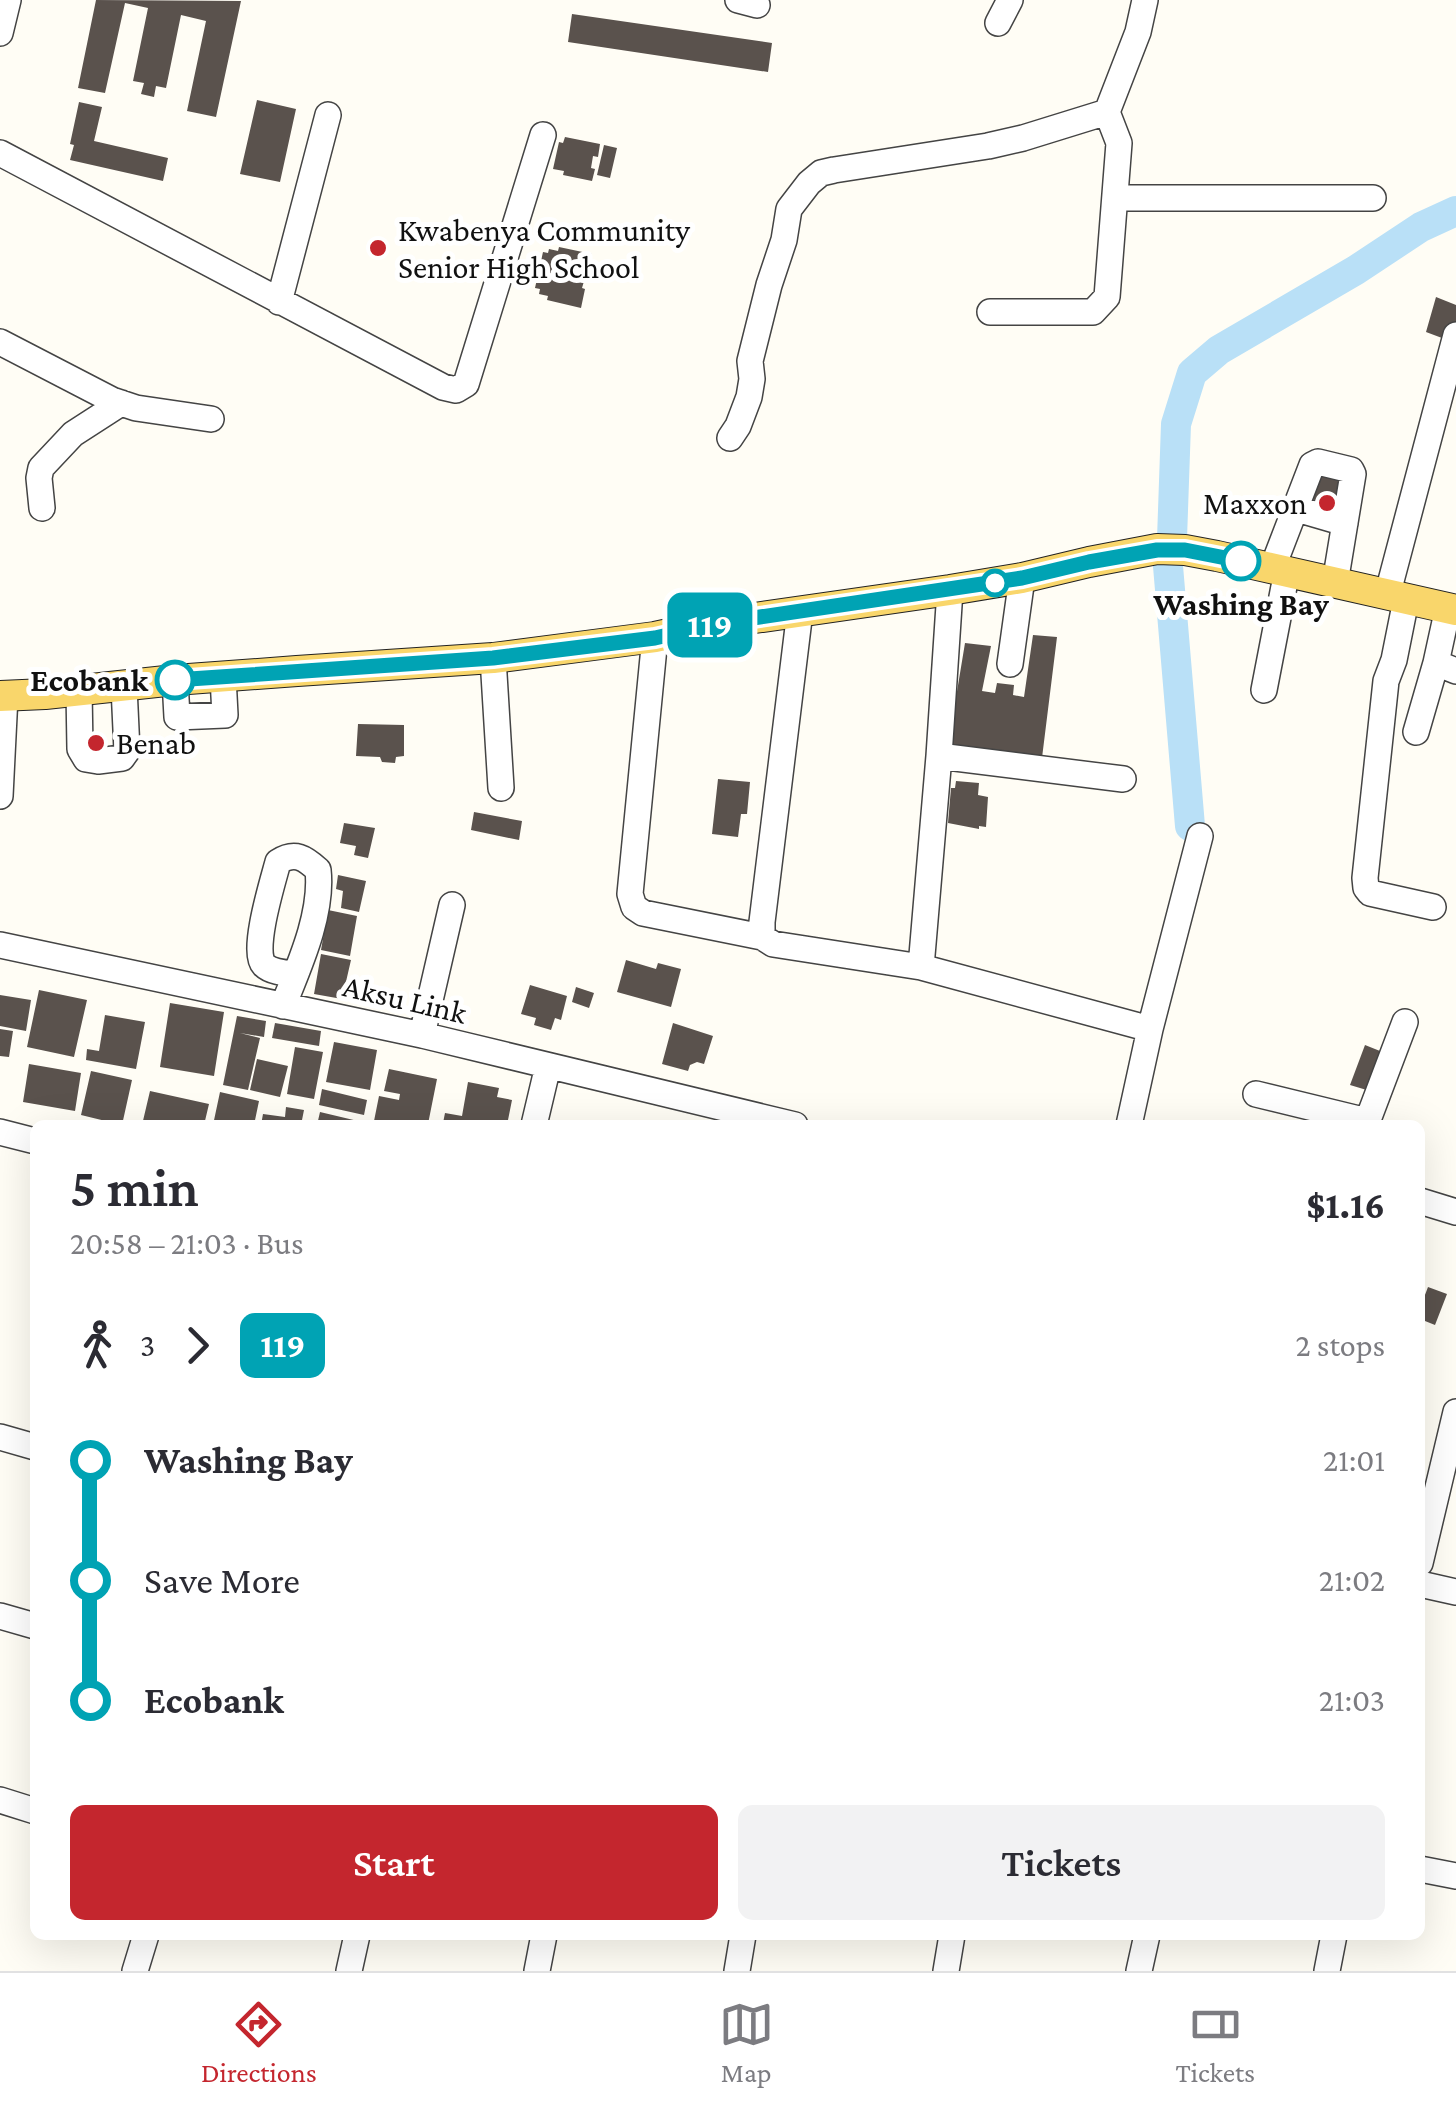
<!DOCTYPE html>
<meta charset="utf-8">
<style>
:root{--surface:#fff;--page:#f2f2f3;--text:#2b2b33;--muted:#7c7c81;--line:#e1e1e2;--accent:#c4262e}
body{margin:0;font-family:"Crimson Pro",serif;background:var(--page);color:var(--text);height:100vh;display:flex;flex-direction:column;font-size:38px;white-space:nowrap}
*{box-sizing:border-box;margin:0}
p{font-size:32px;color:var(--muted)}
.icon{flex:none;width:55px;height:55px;fill:none;stroke:currentColor;stroke-width:2;stroke-linecap:round;stroke-linejoin:round}
.map{position:relative;flex:1;overflow:hidden}
.panel{position:absolute;left:30px;top:1120px;width:1395px;height:820px;display:flex;flex-direction:column;background:var(--surface);border-radius:15px;box-shadow:0 10px 40px #0002}
.panel>*{flex:none}
.badge{padding:0 20px;border-radius:15px;font-size:35px;line-height:65px}
.map>.badge{position:absolute;translate:-50% -50%;box-shadow:0 0 0 5px #fff}
.legs{display:flex;align-items:center;gap:15px;height:110px;padding:0 40px;font-size:32px}
.legs p{margin-inline-start:auto}
.overview{display:flex;align-items:center;justify-content:space-between;height:170px;padding:0 40px}
h1{font-size:55px;font-weight:600;line-height:75px}
.button{display:flex;gap:20px;margin-top:auto;padding:20px 40px}
.button a{flex:1;height:115px;border-radius:15px;background:var(--accent);color:#fff;font-size:40px;font-weight:600;line-height:115px;text-align:center}
.button a+a{background:var(--page);color:var(--text)}
ul{padding:0 40px;list-style:none}
li{display:flex;align-items:center;gap:35px;height:120px;font-size:38px}
li i{display:grid;place-items:center;width:15px;height:100%;margin:0 12px;background:currentColor}
li i::after{content:'';width:25px;height:25px;margin:-12px;border:8px solid;border-radius:50%;background:var(--surface)}
li p{margin-inline-start:auto}
li:first-child i{background:linear-gradient(#0000 50%,currentColor 0)}
li:last-child i{background:linear-gradient(currentColor 50%,#0000 0)}
.menu{display:flex;justify-content:space-around;align-items:center;height:140px;border-top:2px solid var(--line);background:var(--surface);font-size:28px;color:var(--muted)}
.menu a{display:grid;justify-items:center;gap:5px}
.menu .selected{color:var(--accent)}
.map>svg:first-child{display:block}
.lines{fill:none;stroke-linecap:round;stroke-linejoin:round}
.river{stroke:#b9e0f7;stroke-width:30}
.building{fill:#5a524d}
.minor-casing{stroke:#444;stroke-width:28}
.major-casing{stroke:#222;stroke-width:32}
.minor{stroke:#fff;stroke-width:25}
.major{stroke:#f9d66b;stroke-width:30}
.line-1-casing{stroke:#fff;stroke-width:22}
.line-1{stroke:#00a3b4;stroke-width:15}
.poi-dot{fill:#c4262e;stroke:#fff;stroke-width:4}
.stop-1-dot{fill:#fff;stroke:#00a3b4;stroke-width:5}
.labels{text-anchor:middle;dominant-baseline:central;stroke-width:10;stroke-linejoin:round;paint-order:stroke}
.poi-label{font-size:32px;fill:#111;stroke:#fff;text-anchor:start}
.stop-label{font-size:32px;font-weight:bold;fill:#111;stroke:#fff}
.street-label{font-size:32px;fill:#111;stroke:#fff}
</style>
<div class="map">
<svg width="1456" height="1971" viewBox="0 0 1456 1971">
<rect width="100%" height="100%" fill="#fffdf5"/>
<g class="lines">
<!-- river -->
<path class="river" d="M 1172,539 L 1176,424 L 1192,373 L 1219,350 L 1356,270 L 1421,227 L 1456,211
M 1168,566 L 1190,826"/>
</g>
<!-- building -->
<path class="building" d="M 96,0 L 241,1 L 216,117 L 187,111 L 206,21 L 181,15 L 166,88 L 156,86 L 154,97 L 141,94 L 144,83 L 133,81 L 148,8 L 125,3 L 105,93 L 78,88 Z
M 572,14 L 772,43 L 768,72 L 568,42 Z
M 257,100 L 296,109 L 280,182 L 240,174 Z
M 79,102 L 102,107 L 94,141 L 168,158 L 163,181 L 70,160 L 74,145 L 70,144 Z
M 565,137 L 600,144 L 598,157 L 593,156 L 591,168 L 595,169 L 592,181 L 563,175 L 564,171 L 553,169 L 559,142 L 563,143 Z
M 604,145 L 617,148 L 610,178 L 597,175 Z
M 559,247 L 592,254 L 582,288 L 585,289 L 581,308 L 547,300 L 548,296 L 539,294 L 540,289 L 535,288 L 543,252 L 548,253 L 549,249 L 558,251 Z
M 1436,297 L 1456,305 L 1456,326 L 1450,341 L 1426,332 Z
M 1323,465 L 1344,471 L 1333,510 L 1312,504 Z
M 1033,635 L 1057,637 L 1041,766 L 947,752 L 965,643 L 991,646 L 982,691 L 995,693 L 997,683 L 1014,685 L 1013,695 L 1024,697 Z
M 358,724 L 404,725 L 404,756 L 396,757 L 395,763 L 382,762 L 380,757 L 356,756 Z
M 718,779 L 750,782 L 747,814 L 741,814 L 738,837 L 712,834 Z
M 956,781 L 979,783 L 978,795 L 988,797 L 986,827 L 979,826 L 979,829 L 948,823 L 951,788 L 955,788 Z
M 474,812 L 522,821 L 519,840 L 471,830 Z
M 344,823 L 375,828 L 368,858 L 354,855 L 356,846 L 340,843 Z
M 338,875 L 366,881 L 359,912 L 341,908 L 343,891 L 336,889 Z
M 328,910 L 357,916 L 350,956 L 321,950 Z
M 321,954 L 351,960 L 342,999 L 314,994 Z
M 626,960 L 656,969 L 658,963 L 681,969 L 671,1007 L 617,992 Z
M 530,985 L 567,996 L 561,1020 L 555,1018 L 551,1030 L 534,1025 L 536,1018 L 521,1014 Z
M 576,987 L 594,993 L 589,1008 L 572,1002 Z
M 39,990 L 87,1000 L 74,1057 L 27,1047 Z
M 0,995 L 31,1000 L 26,1031 L 0,1026 Z
M 170,1003 L 224,1012 L 214,1076 L 160,1067 Z
M 105,1015 L 145,1022 L 136,1069 L 86,1060 L 87,1049 L 99,1051 Z
M 237,1016 L 266,1021 L 264,1037 L 240,1033 L 260,1038 L 248,1090 L 223,1085 Z
M 275,1023 L 321,1031 L 319,1046 L 272,1038 Z
M 673,1023 L 713,1036 L 704,1064 L 697,1062 L 690,1065 L 688,1071 L 662,1064 Z
M 0,1029 L 13,1031 L 9,1057 L 0,1056 Z
M 334,1042 L 377,1050 L 370,1090 L 326,1082 Z
M 1365,1045 L 1385,1053 L 1370,1091 L 1350,1085 Z
M 295,1047 L 323,1052 L 314,1099 L 287,1094 Z
M 257,1059 L 288,1066 L 280,1097 L 250,1090 Z
M 29,1064 L 81,1073 L 75,1111 L 23,1102 Z
M 389,1069 L 437,1079 L 428,1124 L 414,1121 L 414,1125 L 393,1125 L 374,1121 L 379,1096 L 399,1100 L 400,1094 L 384,1091 Z
M 91,1071 L 132,1080 L 122,1125 L 81,1115 Z
M 468,1082 L 499,1088 L 497,1097 L 512,1100 L 507,1125 L 443,1123 L 445,1113 L 462,1116 Z
M 322,1089 L 367,1100 L 364,1115 L 319,1105 Z
M 150,1091 L 209,1104 L 204,1125 L 142,1125 Z
M 220,1092 L 259,1101 L 254,1125 L 213,1125 Z
M 286,1107 L 304,1110 L 301,1125 L 261,1125 L 263,1114 L 285,1117 Z
M 320,1112 L 362,1122 L 361,1125 L 317,1125 Z
M 1428,1287 L 1447,1294 L 1435,1325 L 1420,1319 L 1420,1308 Z"/>
<g class="lines">
<!-- minor casing -->
<g class="minor-casing">
<path id="minor" d="M 738,0 L 757,5
M 998,23 L 1010,0
M 0,33 L 8,0
M 0,153 L 443,387 L 456,390 L 466,384 L 543,135
M 1115,198 L 1373,198
M 279,302 L 328,115
M 990,312 L 1093,312 L 1107,297 L 1119,143 L 1107,112
M 0,342 L 112,400 L 136,408 L 211,419
M 730,438 L 738,426 L 749,397 L 752,379 L 750,361 L 769,285 L 784,240 L 789,209 L 809,183 L 821,173 L 834,170 L 988,146 L 1023,138 L 1107,112 L 1138,32 L 1145,0
M 42,508 L 39,478 L 41,468 L 73,434 L 121,403
M 1297,509 L 1345,523
M 1272,569 L 1312,465 L 1318,462 L 1351,470 L 1353,474 L 1335,583
M 950,590 L 939,756 L 921,967 L 1150,1029
M 1387,596 L 1456,335
M 1406,600 L 1394,660 L 1386,681 L 1365,878 L 1366,888 L 1370,893 L 1433,907
M 1448,608 L 1436,663 L 1456,671
M 800,611 L 762,922 L 762,937 L 773,944 L 921,967
M 655,637 L 630,894 L 634,907 L 643,913 L 762,937
M 493,658 L 501,788
M 1010,664 L 1022,578
M 175,680 L 177,717 L 225,715 L 223,677
M 1264,690 L 1287,571
M 79,691 L 80,749 L 86,759 L 98,761 L 122,758 L 127,751 L 124,687
M 1416,732 L 1436,663
M 939,756 L 1123,779
M 0,796 L 5,696
M 0,945 L 422,1035 L 795,1125
M 283,1006 C 299,966 323,914 318,870 C 305,858 295,851 278,862 C 273,881 251,951 264,965 C 271,972 286,973 295,974
M 422,1035 L 452,905
M 1256,1094 L 1367,1121
M 534,1125 L 548,1066
M 1129,1125 L 1150,1029 L 1200,836
M 1366,1125 L 1405,1022
M 0,1132 L 35,1141
M 1420,1201 L 1456,1212
M 0,1437 L 35,1447
M 1420,1563 L 1456,1412
M 1420,1584 L 1456,1592
M 0,1616 L 35,1626
M 0,1800 L 35,1811
M 1420,1869 L 1456,1876
M 135,1971 L 146,1935
M 349,1971 L 357,1935
M 537,1971 L 544,1935
M 737,1971 L 743,1935
M 946,1971 L 952,1935
M 1139,1971 L 1147,1935
M 1327,1971 L 1334,1935"/>
</g>
<!-- major casing -->
<g class="major-casing">
<path id="major" d="M 0,696 L 45,694 L 175,680 L 297,671 L 493,658 L 655,637 L 720,623 L 950,590 L 1022,578 L 1089,562 L 1157,549 L 1185,550 L 1217,556 L 1456,610"/>
</g>
<!-- minor -->
<use href="#minor" class="minor"/>
<!-- major -->
<use href="#major" class="major"/>
</g>
<g class="lines">
<!-- line-1 casing -->
<g class="line-1-casing">
<path id="line-1" d="M 175,680 L 493,658 L 655,638 L 720,623 L 1022,578 L 1089,562 L 1157,550 L 1185,550 L 1241,561"/>
</g>
<!-- line-1 -->
<use href="#line-1" class="line-1"/>
</g>
<!-- markers -->
<g class="poi-dot">
<circle cx="378" cy="248" r="10"/>
<circle cx="1327" cy="503" r="10"/>
<circle cx="96" cy="743" r="10"/>
</g>
<g class="stop-1-dot">
<circle cx="1241" cy="561" r="18"/>
<circle cx="995" cy="583" r="12"/>
<circle cx="175" cy="680" r="18"/>
</g>
<g class="labels">
<!-- poi labels -->
<g class="poi-label">
<text x="398" y="230">Kwabenya Community<tspan x="398" dy="37">Senior High School</tspan></text>
<text x="1307" y="503" text-anchor="end">Maxxon</text>
<text x="116" y="743">Benab</text>
</g>
<!-- stop labels -->
<g class="stop-label">
<text x="1241" y="604">Washing Bay</text>
<text x="148" y="680" text-anchor="end">Ecobank</text>
</g>
<!-- street labels -->
<g class="street-label">
<text transform="translate(405 999) rotate(13)">Aksu Link</text>
</g>
</g>
</svg>
<b class="badge" style="left:710px;top:625px;background:#00a3b4;color:#fff">119</b>
<section class="panel">
<div class="overview"><div><h1>5 min</h1><p>20:58 – 21:03 · Bus</p></div><b>$1.16</b></div>
<div class="legs"><svg class="icon" aria-label="walk" viewBox="0 0 24 24"><circle cx="13" cy="4" r="2"/><path d="M13 8l-2 6 4 7M11 14l-3 7M7 12l3-4h3l4 4"/></svg>3<svg class="icon" aria-label="forward" viewBox="0 0 24 24"><path d="M9 5l7 7-7 7"/></svg><b class="badge" style="background:#00a3b4;color:#fff">119</b><p>2 stops</p></div>
<ul>
<li><i style="color:#00a3b4"></i><b>Washing Bay</b><p>21:01</p></li>
<li><i style="color:#00a3b4"></i><span>Save More</span><p>21:02</p></li>
<li><i style="color:#00a3b4"></i><b>Ecobank</b><p>21:03</p></li>
</ul>
<div class="button"><a>Start</a><a>Tickets</a></div>
</section>
</div>
<nav class="menu">
<a class="selected"><svg class="icon" aria-label="directions" viewBox="0 0 24 24"><path d="M12 3l9 9-9 9-9-9zM9 14v-3h6M13 9l2 2-2 2"/></svg>Directions</a>
<a><svg class="icon" aria-label="map" viewBox="0 0 24 24"><path d="M3 6l6-2 6 2 6-2v14l-6 2-6-2-6 2zM9 4v14M15 6v14"/></svg>Map</a>
<a><svg class="icon" aria-label="tickets" viewBox="0 0 24 24"><path d="M3 7h18v10H3zM15 7v10"/></svg>Tickets</a>
</nav>
